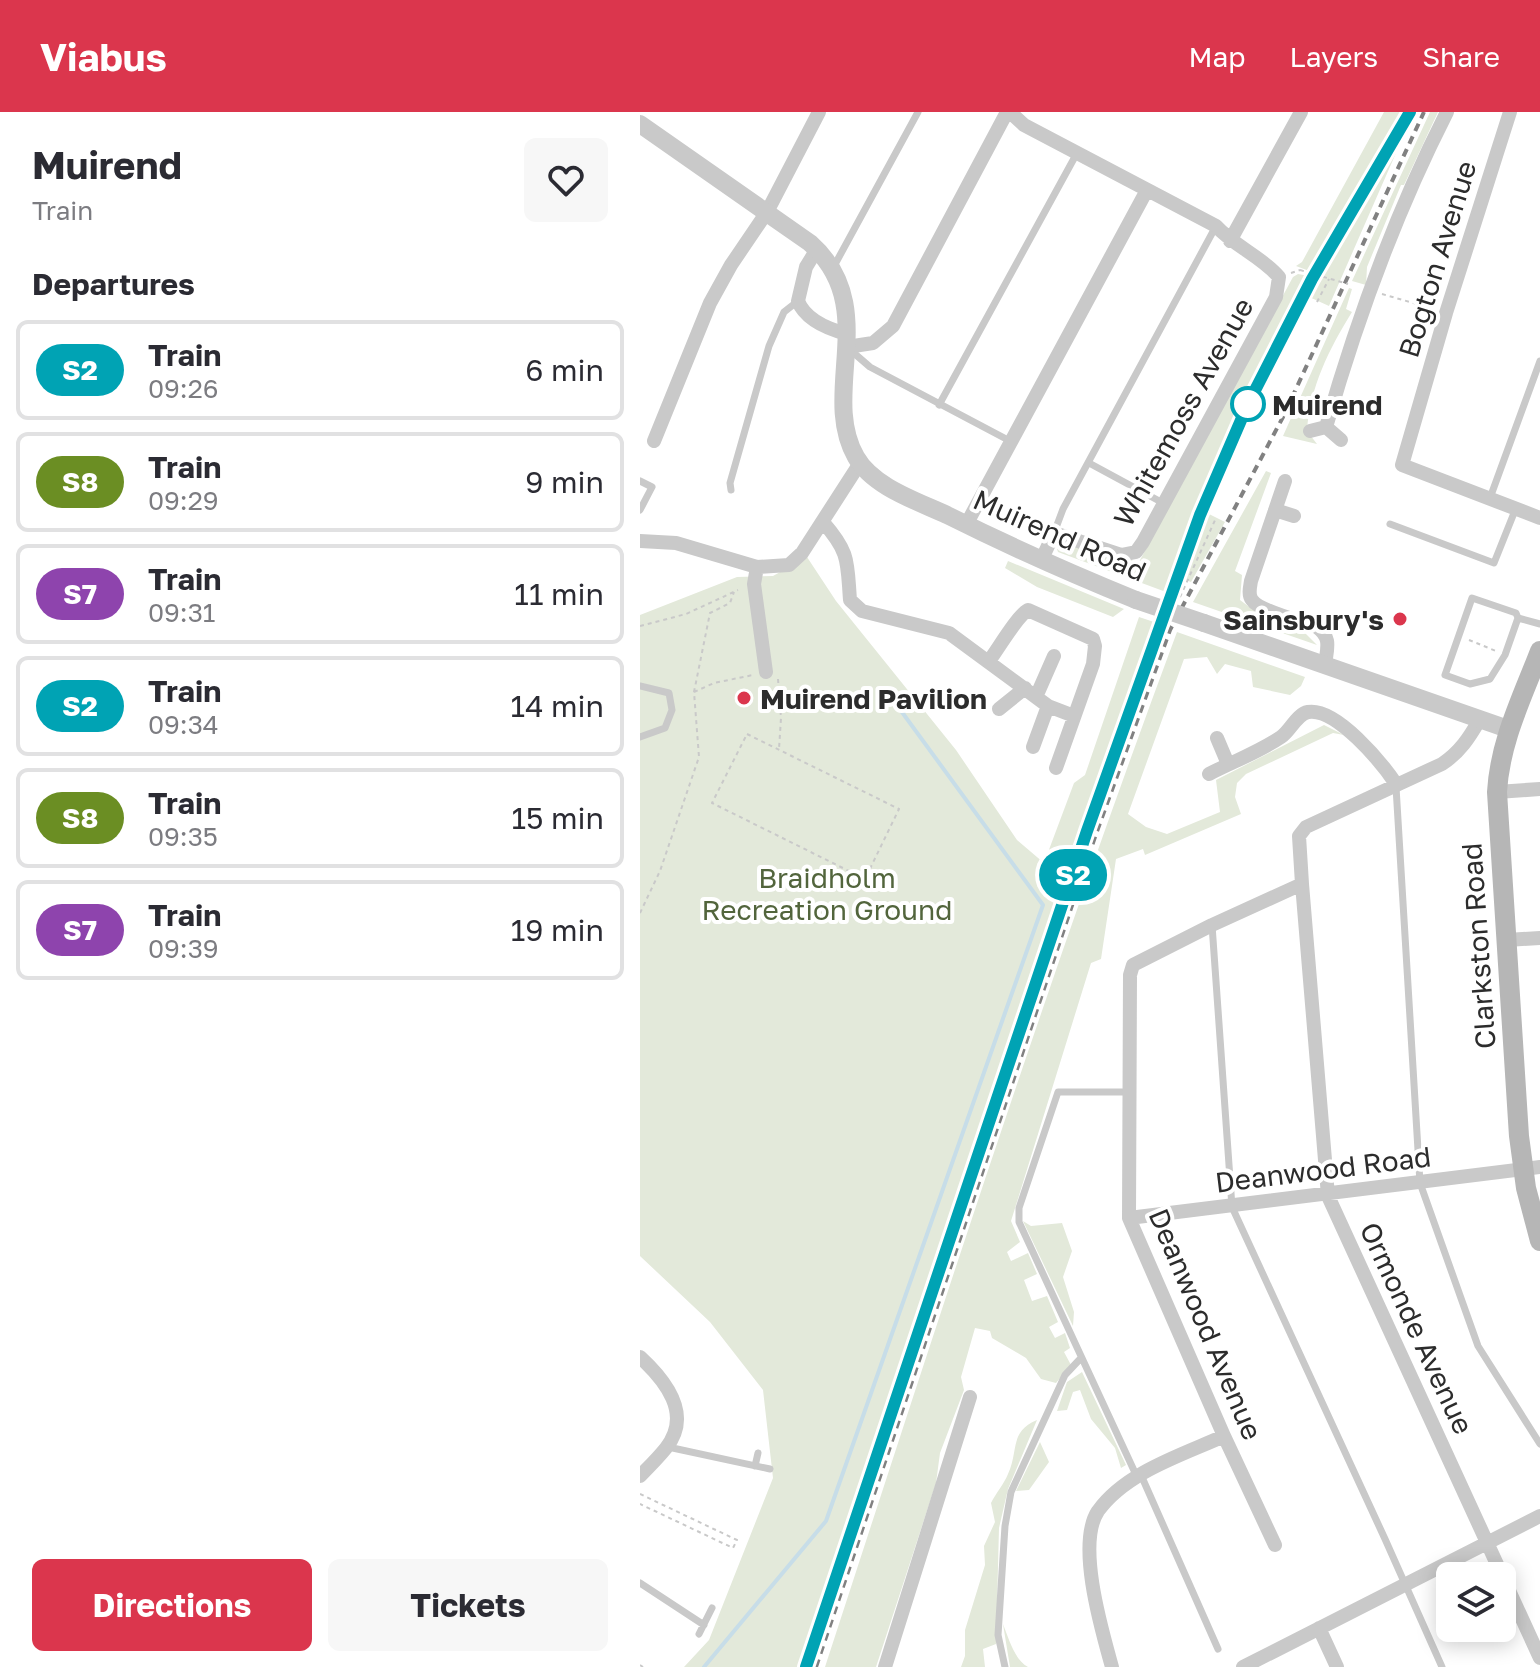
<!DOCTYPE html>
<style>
:root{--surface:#fff;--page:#f7f7f7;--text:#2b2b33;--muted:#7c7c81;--line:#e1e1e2;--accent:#db364d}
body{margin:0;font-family:"Golos Text",sans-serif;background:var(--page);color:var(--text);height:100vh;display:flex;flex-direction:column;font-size:30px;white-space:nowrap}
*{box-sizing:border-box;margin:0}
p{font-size:26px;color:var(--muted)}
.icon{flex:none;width:44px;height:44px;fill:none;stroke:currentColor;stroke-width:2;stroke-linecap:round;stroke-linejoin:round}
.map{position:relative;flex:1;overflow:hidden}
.sheet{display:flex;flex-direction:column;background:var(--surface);width:640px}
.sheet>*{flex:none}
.badge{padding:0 16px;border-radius:26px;font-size:28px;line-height:52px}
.tools{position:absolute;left:796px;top:1450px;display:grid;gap:16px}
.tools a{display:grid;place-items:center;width:80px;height:80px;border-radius:12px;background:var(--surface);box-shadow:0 4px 20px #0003;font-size:40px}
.map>.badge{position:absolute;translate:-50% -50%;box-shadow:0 0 0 4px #fff}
h2{padding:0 32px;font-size:30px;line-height:72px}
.round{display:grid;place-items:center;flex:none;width:84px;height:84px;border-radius:12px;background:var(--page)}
.head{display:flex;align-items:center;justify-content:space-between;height:136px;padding:0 32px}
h1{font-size:38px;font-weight:700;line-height:60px}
.primary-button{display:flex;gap:16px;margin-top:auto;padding:16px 32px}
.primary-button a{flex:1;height:92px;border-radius:12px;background:var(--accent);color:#fff;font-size:32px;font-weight:700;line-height:92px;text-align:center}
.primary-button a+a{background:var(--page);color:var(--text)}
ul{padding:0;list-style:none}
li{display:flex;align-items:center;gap:24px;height:100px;margin:0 16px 12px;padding:0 16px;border:4px solid var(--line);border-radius:12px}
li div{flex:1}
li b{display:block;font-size:30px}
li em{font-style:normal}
li .badge{min-width:88px;font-weight:700;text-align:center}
header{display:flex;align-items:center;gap:48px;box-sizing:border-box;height:112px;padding:0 40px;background:var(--accent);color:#fff}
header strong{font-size:38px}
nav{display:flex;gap:44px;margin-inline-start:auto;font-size:28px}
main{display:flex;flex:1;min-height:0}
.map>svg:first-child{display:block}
.green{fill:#e3e9da}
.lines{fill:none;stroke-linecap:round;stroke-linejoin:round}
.stream{stroke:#c7dde8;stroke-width:4}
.path{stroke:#c9c9c9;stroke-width:2;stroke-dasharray:4 4;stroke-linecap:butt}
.service{stroke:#c9c9c9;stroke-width:7}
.minor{stroke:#c9c9c9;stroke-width:14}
.tertiary{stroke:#c9c9c9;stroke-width:18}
.secondary{stroke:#b6b6b6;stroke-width:20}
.rail{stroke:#818181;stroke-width:4;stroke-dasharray:8 6;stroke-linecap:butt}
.path-bridge{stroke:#c9c9c9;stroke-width:2;stroke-dasharray:4 4;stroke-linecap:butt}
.tertiary-bridge{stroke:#c9c9c9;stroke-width:18}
.line-casing{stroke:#fff;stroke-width:18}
.line{stroke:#00a3b4;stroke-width:12}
.stop-dot{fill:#fff;stroke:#00a3b4;stroke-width:4}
.poi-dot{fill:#db364d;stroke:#fff;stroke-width:3}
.labels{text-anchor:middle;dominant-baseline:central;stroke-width:8;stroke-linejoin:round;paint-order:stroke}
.street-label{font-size:28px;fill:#2c2c2c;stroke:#fff}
.stop-label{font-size:28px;font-weight:bold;fill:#2c2c2c;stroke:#fff;text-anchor:start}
.poi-label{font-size:28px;font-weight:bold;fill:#2c2c2c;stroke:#fff;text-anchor:end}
.park-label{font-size:28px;fill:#52653c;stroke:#fff}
</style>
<header>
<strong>Viabus</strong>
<nav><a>Map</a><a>Layers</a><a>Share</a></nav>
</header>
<main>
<section class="sheet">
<div class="head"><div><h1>Muirend</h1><p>Train</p></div><a class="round"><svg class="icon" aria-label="heart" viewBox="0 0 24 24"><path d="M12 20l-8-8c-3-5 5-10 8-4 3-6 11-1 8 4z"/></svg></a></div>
<h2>Departures</h2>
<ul>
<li><span class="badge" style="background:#00a3b4;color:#fff">S2</span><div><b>Train</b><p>09:26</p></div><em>6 min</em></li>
<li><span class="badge" style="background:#6b8e23;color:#fff">S8</span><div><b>Train</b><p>09:29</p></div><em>9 min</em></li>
<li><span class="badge" style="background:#8e44ad;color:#fff">S7</span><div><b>Train</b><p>09:31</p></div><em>11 min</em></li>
<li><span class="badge" style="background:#00a3b4;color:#fff">S2</span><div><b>Train</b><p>09:34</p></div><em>14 min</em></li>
<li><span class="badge" style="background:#6b8e23;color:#fff">S8</span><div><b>Train</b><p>09:35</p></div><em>15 min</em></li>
<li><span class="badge" style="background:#8e44ad;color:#fff">S7</span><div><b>Train</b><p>09:39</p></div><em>19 min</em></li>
</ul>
<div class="primary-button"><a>Directions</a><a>Tickets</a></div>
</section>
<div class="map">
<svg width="900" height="1555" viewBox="0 0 900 1555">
<rect width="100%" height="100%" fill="#fff"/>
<!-- green -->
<path class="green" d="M 744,0 L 765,0 L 672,160 L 656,154 L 662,150 Z
M 790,0 L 798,0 L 764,73 L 761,73 L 727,155 L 726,173 L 712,169 Z
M 756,41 L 689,194 L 667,184 L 721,90 Z
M 658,162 L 669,164 C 616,267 568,371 526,480 L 418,440 L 417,437 L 422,430 L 499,450 L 653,165 Z
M 709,176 L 712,177 L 706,197 L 712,200 C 689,237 670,275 667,319 L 677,332 L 643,324 Z
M 626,359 L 631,361 L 595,459 L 602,463 L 600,488 L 608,494 L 656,512 L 677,533 L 553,490 Z
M 565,400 L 585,410 L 551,470 L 543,467 Z
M 167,445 L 196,489 L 316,638 L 377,728 L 404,751 L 434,671 L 445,663 L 499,505 L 514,510 L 159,1555 L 44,1555 L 69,1528 L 133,1366 L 123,1278 L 70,1210 L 0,1144 L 0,503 L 97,465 L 133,464 Z
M 368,449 L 484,497 L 473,505 L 397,475 L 365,456 Z
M 537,520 L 665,565 L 661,574 L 650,583 L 613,575 L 611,559 L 585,552 L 577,562 L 567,545 L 544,547 L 488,702 L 506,715 L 527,722 L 580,700 L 576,668 L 684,613 L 704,623 L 693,621 L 606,662 L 597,671 L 595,685 L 601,702 L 505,743 L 503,737 L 476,747 L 461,847 L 451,851 L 371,1109 L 380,1130 L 367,1140 L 371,1149 L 388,1141 L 397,1162 L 384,1168 L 392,1189 L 407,1184 L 418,1210 L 409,1215 L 415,1226 L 425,1221 L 430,1236 L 424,1240 L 431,1253 L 416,1271 L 401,1267 L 386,1246 L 352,1226 L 350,1219 L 335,1216 L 321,1265 L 324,1278 L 300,1341 L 296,1371 L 236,1555 L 185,1555 C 298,1208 410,861 537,520 Z
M 383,1109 L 391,1114 L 422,1111 L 432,1139 L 423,1165 L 434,1200 L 433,1214 Z
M 442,1260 L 486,1353 L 481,1356 L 475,1336 L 451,1307 L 440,1278 L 433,1280 L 427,1298 L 417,1299 L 427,1270 Z
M 397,1308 L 368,1377 L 359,1416 L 356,1532 L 343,1537 L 345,1555 L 321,1555 L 325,1544 L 325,1518 L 345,1453 L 344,1434 L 355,1410 L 351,1391 C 356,1381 364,1372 368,1362 C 379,1338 369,1320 397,1308 Z
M 400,1330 L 409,1350 L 389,1378 L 376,1379 Z
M 363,1512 C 369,1527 374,1547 388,1555 L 370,1555 Z"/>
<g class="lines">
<!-- stream -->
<path class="stream" d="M 64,1555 L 186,1409 L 403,793 L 248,581"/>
<!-- path -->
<path class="path" d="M 651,161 L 660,158
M 742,182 L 794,197
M 677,190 L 689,167
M 540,485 L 576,406
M 0,514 L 46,502 L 98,478
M 829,528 L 856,539
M 138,567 L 141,606 L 139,637
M 54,580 L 74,571 L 113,563
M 107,622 L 259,697 L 225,767 L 72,691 Z
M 0,801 L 20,759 L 59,645 L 54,580 L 70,501 L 90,491 L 94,480
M 0,1382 L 97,1428 L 93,1436 L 0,1392
M 0,1553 L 3,1555"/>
<!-- service -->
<path class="service" d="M 193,156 L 278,0
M 208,236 L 230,255 L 370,329
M 299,293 L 437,41
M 449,351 L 523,391
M 0,369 L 12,375 L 0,398
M 91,378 L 90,371 L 129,234 L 144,200 L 158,189
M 850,386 L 900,249
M 750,412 L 854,451 L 876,396
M 414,421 L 423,397 L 576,114
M 878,506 L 865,543 L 850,567 L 830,572 L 805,563 L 832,486 L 876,501 L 878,506 L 900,512
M 0,574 L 29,581 L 32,598 L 25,616 L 0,625
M 756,675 L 780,1071 L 838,1234 L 900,1332
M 572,813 L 592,1095 L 745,1427 L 802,1555
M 490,980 L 418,980 L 379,1096 L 379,1110 L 497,1365
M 28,1335 L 130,1357
M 115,1354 L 118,1341
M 501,1363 L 578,1537
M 0,1471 L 64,1513
M 59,1522 L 72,1496
M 365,1555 L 358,1523 L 365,1414 L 371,1380 L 425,1263 L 441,1246"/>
<!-- minor -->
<path class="minor" d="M 370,0 L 384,13 L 576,114 C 594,134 621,144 639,165 L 636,185 L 503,430 L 496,440 L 481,443 L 414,421 L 401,449
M 870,0 L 806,201 L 762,353 L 900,406
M 590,129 L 661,0
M 177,137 L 166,155 L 158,189 C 165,207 188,217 207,222
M 207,235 L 233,231 L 253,214 L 367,0
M 686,315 C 717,207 756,100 807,0
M 670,319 L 686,315 L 701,328
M 14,329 L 70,191 L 91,153 L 127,100 L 179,0
M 645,369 L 611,469 C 610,475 608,483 612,488 C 619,499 663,510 677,515 C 692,526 687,536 685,553
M 635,398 L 654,404
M 183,410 C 210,441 207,449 210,488 L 222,499 L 309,521 L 408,594 L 434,604
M 326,413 L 507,78
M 0,429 L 36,431 L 117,455 L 149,453 L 162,441 L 220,351
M 117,455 L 114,472 L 126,560
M 349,549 C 358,537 378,503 388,498 L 453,527 L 455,534 L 453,552 L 416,656
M 396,585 L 414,544
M 359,597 L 385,576
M 840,607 C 829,626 820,640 802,652 L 666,715 L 659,724 L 662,772 L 688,1084 L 900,1546
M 577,626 L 588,652
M 393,635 L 408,594
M 569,662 C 592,650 619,640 641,625 C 650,619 657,602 668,600 C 696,595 742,651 756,672
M 857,680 L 900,677
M 867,828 L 900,826
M 489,1106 L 900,1055
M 0,1245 C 25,1268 53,1302 26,1336 C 18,1346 9,1355 0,1364
M 635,1433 L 584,1324 L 489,1106 L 490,863 L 493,853 L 572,813 L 662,772
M 679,1516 L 697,1555
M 245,1555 L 330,1285
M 472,1555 C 462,1519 436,1432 458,1399 C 486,1360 542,1343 584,1324
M 603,1555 L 900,1404"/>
<!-- tertiary -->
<path class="tertiary" d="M 0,12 L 170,131 C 242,195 179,280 216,345 C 233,375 277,389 307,403 C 369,434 432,462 496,488
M 564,511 L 868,617"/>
<!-- secondary -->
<path class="secondary" d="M 900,539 C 882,586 860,629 857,680 L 879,1024 L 886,1076 L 900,1129"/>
<!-- rail -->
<path class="rail" d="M 516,525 C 544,446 573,369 608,293 C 655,192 713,96 770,0
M 176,1555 L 456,722 L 530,518 L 643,305 L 784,0"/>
<!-- path-bridge -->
<path class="path-bridge" d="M 660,158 L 708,172"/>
<!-- tertiary-bridge -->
<path class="tertiary-bridge" d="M 496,488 L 564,511"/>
</g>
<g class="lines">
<!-- line casing -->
<g class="line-casing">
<path id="line" d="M 166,1555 L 447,719 L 560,403 L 608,292 L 672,167 L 770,0"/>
</g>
<!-- line -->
<use href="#line" class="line"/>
</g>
<!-- markers -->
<circle class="stop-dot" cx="608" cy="292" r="16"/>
<g class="poi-dot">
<circle cx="760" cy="507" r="8"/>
<circle cx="104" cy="586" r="8"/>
</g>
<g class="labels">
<!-- street labels -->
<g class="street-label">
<text transform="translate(797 147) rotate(-73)">Bogton Avenue</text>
<text transform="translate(543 300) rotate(-61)">Whitemoss Avenue</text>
<text transform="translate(420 423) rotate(24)">Muirend Road</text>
<text transform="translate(838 834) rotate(-94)">Clarkston Road</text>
<text transform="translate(683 1057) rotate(-7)">Deanwood Road</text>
<text transform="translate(566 1212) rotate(67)">Deanwood Avenue</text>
<text transform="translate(777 1216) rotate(65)">Ormonde Avenue</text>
</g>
<!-- stop labels -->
<g class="stop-label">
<text x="632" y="292">Muirend</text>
</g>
<!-- poi labels -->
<g class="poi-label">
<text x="744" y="507">Sainsbury's</text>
<text x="120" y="586" text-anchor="start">Muirend Pavilion</text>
</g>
<!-- park labels -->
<g class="park-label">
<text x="187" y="765">Braidholm<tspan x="187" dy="32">Recreation Ground</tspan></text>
</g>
</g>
</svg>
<div class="tools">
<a><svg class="icon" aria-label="layers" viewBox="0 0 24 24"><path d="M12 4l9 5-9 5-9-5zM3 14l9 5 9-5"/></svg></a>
</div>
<b class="badge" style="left:433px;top:763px;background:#00a3b4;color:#fff">S2</b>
</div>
</main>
